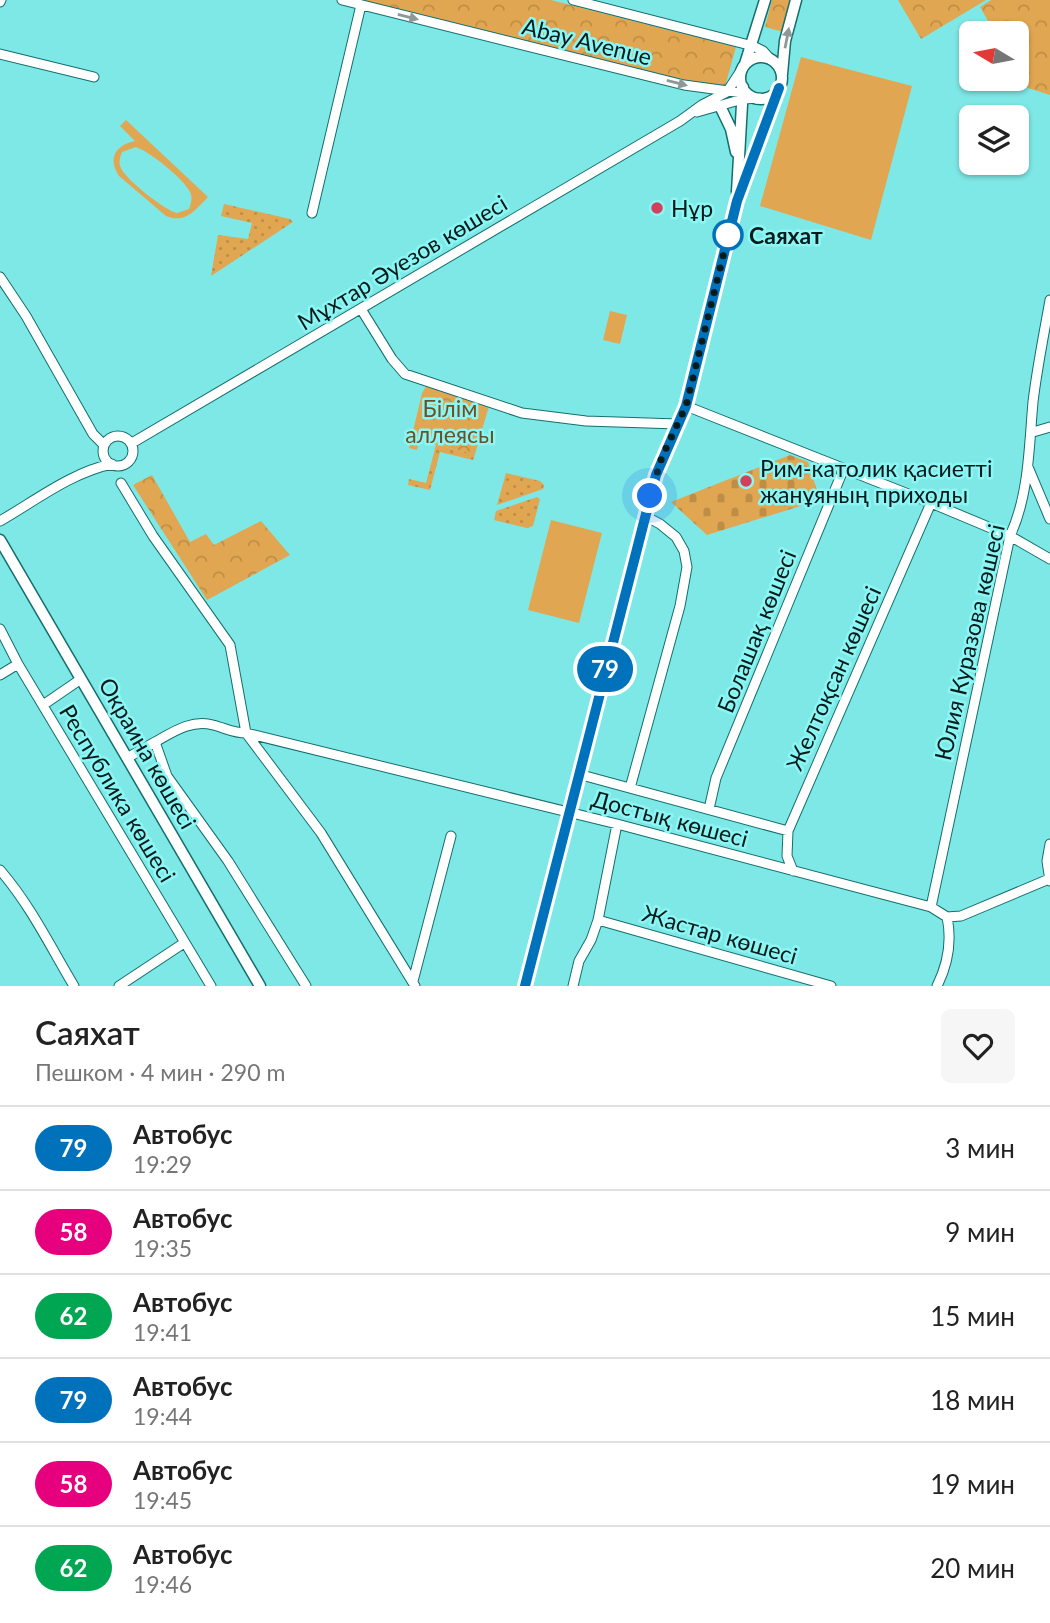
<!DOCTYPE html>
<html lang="ru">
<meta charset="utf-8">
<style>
:root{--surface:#fff;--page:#f6f6f6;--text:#222;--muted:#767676;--line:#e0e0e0}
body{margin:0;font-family:Lato,sans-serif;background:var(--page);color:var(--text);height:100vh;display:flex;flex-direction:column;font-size:26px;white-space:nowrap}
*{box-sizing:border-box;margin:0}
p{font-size:23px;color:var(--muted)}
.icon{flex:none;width:38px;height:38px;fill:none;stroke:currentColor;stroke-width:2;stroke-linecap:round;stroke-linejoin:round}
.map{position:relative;height:986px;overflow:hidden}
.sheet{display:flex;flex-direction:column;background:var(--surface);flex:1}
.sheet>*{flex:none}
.badge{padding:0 14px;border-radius:23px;font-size:24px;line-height:46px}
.needle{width:46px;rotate:280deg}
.buttons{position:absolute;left:959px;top:21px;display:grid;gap:14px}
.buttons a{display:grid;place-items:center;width:70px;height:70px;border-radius:10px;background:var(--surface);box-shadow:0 2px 5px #0004;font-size:35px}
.you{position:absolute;width:35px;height:35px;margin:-18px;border:5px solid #fff;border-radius:50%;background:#1a73e8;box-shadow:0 0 0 10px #1a73e833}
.map>.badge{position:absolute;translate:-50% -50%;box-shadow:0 0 0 4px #fff}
.round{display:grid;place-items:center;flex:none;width:74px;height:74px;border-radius:10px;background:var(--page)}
.headline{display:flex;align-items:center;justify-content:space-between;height:119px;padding:0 35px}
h1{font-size:33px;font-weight:600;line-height:52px}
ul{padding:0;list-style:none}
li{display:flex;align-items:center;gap:21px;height:84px;padding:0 35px;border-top:2px solid var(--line)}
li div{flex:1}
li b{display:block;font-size:26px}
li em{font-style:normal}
li .badge{min-width:77px;font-weight:700;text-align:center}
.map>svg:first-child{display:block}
.grass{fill:url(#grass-dots)}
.cemetery{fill:url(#cemetery-stones)}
.park{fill:url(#park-crowns)}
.garden{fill:#e1a651;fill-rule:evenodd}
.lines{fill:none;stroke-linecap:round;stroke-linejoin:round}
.minor-casing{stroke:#136f6e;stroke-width:11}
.major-casing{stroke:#136f6e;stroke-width:13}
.minor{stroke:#fff;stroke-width:9}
.major{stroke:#fff;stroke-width:10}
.oneway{fill:#8e9898}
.line-casing{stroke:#fff;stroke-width:16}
.line{stroke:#0072bc;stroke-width:10}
.walk{stroke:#041b1b;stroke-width:7;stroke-dasharray:0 12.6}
.poi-dot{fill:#d1415b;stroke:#8cf6f4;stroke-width:2.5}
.stop-dot{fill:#fff;stroke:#0072bc;stroke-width:3.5}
.labels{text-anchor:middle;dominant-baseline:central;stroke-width:5;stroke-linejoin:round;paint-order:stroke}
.street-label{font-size:23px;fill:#041b1b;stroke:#8cf6f4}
.poi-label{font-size:23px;fill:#041b1b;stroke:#8cf6f4;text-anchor:start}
.stop-label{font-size:23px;font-weight:bold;fill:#041b1b;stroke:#8cf6f4;text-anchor:start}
.park-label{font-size:23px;fill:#705023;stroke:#8cf6f4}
</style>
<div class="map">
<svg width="1050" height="986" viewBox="0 0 1050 986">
<defs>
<pattern id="grass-dots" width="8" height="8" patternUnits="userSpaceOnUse" patternTransform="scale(1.75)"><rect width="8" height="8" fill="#e1a651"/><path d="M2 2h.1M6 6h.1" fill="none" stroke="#bf8e46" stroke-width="1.8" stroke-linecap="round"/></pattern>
<pattern id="cemetery-stones" width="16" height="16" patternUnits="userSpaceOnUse" patternTransform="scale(1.75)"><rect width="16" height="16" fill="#e1a651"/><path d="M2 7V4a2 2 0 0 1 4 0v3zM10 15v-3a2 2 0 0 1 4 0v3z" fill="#bf8e46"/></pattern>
<pattern id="park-crowns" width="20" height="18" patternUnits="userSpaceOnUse" patternTransform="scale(1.75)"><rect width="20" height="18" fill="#e1a651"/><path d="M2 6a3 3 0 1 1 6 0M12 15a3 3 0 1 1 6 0" fill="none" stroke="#bf8e46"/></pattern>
</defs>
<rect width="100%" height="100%" fill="#7ee8e7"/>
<!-- grass -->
<path class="grass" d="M 224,204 L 290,219 L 293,222 L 211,276 L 218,235 L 248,239 L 252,223 L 221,216 Z
M 436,445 L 475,454 L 473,460 L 440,452 L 430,490 L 408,485 L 409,479 L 426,483 Z
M 506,473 L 540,481 L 544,485 L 543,489 L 497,505 Z
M 537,497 L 540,499 L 533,526 L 527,528 L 494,520 L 496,511 Z"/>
<!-- cemetery -->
<path class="cemetery" d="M 790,455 L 808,462 L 820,500 L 707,535 L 671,502 Z"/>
<!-- park -->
<path class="park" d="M 362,0 L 551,0 L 736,47 L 724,90 Z
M 772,0 L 792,0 L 783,32 L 765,27 Z
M 898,0 L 986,0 L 921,39 Z
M 991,0 L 1050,0 L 1050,95 L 1028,88 L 1017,70 L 1017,33 L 995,33 L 980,7 Z
M 427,385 L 489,406 L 475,454 L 419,441 L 417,450 L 409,448 L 422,393 Z
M 152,475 L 190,542 L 206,534 L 214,545 L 261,521 L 290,555 L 207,600 L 133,485 Z"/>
<!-- garden -->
<path class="garden" d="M 801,57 L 912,86 L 871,240 L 760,206 Z
M 126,120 L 208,197 C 195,210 186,224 166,216 L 119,176 C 107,158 116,145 135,141 L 120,126 ZM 136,147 C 150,152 183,178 190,192 C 193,198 191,203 189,209 L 177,213 C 166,211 125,179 121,168 C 118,162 120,158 122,152 Z
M 610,311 L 627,315 L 620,344 L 603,340 Z
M 551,520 L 602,533 L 579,623 L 528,610 Z"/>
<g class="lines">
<!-- minor casing -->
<g class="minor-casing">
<path id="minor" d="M 342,0 L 684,85 L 743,93
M 573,0 L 753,46 L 763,51 L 771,60
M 0,2 L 1,0
M 0,54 L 94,77
M 697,112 L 743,99 L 760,98
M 312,213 L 361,5
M 0,277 L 26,316 L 93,434 L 104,445
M 361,309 L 392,359 L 405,374 L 522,413 L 586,421 L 678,424
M 686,406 L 931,503 L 1010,536 L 1050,559
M 1033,432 L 1050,427
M103 451a15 15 0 1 1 30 0a15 15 0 1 1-30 0Z
M 132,443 L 680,121 L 702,105 L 727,92 L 742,69
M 1028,467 L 1050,519
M 121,483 L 153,536 L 230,645 L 246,733 L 321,833 L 415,986
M 0,521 C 35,501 72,472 112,464
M 0,629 L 18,664 L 211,986
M 0,675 L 18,664
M 43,705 L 81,679
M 155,742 C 173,732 192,719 213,725 C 225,728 234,733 246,733 L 617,824 L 931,907 L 947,917 L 961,916 L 1049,879
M 127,758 L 155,742 L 167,776 L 228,861 L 306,986
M 578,774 L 788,831
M 630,788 L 680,606 L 687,567 L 684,551 L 676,537 L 660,524 L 645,516
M 709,809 L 716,778 L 844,468
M 1050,844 L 1047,861 L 1050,881
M 0,870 C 31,906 50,946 74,986
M 793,871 L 787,856 L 788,831 L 931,503
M 931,907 L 1010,536 C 1029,495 1029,447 1033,402 C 1037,368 1044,334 1050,300
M 598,920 L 831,986
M 413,981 L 451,836
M 119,986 L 184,943
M 573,986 L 579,961 L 591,940 L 598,920 L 617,824
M 937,986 C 948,964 952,941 947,917"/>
</g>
<!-- major casing -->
<g class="major-casing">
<path id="major" d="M740 78a21 21 0 1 1 42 0a21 21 0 1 1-42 0Z
M 745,64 L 765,0
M 782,74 L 785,41 L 796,0
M 720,106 L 731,129 L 736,152
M 737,192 L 743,87
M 0,540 L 260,986
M 525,986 L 656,475 L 686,406 L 737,201 L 779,88"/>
</g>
<!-- minor -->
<use href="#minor" class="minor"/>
<!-- major -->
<use href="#major" class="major"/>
</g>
<!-- one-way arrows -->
<defs><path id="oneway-solid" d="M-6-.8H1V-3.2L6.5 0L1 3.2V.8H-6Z" transform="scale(1.75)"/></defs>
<g class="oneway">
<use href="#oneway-solid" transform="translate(408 17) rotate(14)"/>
<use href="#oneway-solid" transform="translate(787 38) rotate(-79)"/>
<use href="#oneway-solid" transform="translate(677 83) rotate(14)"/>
</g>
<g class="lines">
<!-- line casing -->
<g class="line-casing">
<path id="line" d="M 525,986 L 656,475 L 686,406 L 737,201 L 779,88"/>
</g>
<!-- line -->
<use href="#line" class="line"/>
<!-- walk -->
<path class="walk" d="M 650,496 L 662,457 L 686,406 L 730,228 L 728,235"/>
</g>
<!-- markers -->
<g class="poi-dot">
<circle cx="657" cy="208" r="7"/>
<circle cx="746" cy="481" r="7"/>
</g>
<circle class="stop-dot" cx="728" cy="235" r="14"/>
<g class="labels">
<!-- street labels -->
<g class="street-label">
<text transform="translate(587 41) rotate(14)">Abay Avenue</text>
<text transform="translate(402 262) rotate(-31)">Мұхтар Әуезов көшесі</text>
<text transform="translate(756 631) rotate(-68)">Болашақ көшесі</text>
<text transform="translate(969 642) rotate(-77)">Юлия Куразова көшесі</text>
<text transform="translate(833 678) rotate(-66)">Желтоқсан көшесі</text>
<text transform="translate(148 753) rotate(60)">Окраина көшесі</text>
<text transform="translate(118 793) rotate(59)">Республика көшесі</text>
<text transform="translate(670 818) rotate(15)">Достық көшесі</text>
<text transform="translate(720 934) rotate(16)">Жастар көшесі</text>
</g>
<!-- poi labels -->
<g class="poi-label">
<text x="671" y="208">Нұр</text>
<text x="760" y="468">Рим-католик қасиетті<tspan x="760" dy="26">жанұяның приходы</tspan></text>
</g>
<!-- stop labels -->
<g class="stop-label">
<text x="749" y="235">Саяхат</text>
</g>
<!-- park labels -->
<g class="park-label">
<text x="450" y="408">Білім<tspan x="450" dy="26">аллеясы</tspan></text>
</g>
</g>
</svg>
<div class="buttons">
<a><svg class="needle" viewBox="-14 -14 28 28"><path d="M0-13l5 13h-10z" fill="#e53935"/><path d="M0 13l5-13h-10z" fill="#767676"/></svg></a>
<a><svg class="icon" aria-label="layers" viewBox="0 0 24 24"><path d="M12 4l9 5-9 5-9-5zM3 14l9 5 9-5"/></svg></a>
</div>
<div class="you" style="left:650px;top:496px"></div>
<b class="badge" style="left:605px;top:669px;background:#0072bc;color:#fff">79</b>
</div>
<section class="sheet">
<div class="headline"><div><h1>Саяхат</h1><p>Пешком · 4 мин · 290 m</p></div><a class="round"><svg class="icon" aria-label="heart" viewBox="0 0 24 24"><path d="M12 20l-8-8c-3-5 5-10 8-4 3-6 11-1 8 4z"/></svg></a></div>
<ul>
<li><span class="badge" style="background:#0072bc;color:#fff">79</span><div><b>Автобус</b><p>19:29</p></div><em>3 мин</em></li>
<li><span class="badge" style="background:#e6007e;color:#fff">58</span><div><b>Автобус</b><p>19:35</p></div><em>9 мин</em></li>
<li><span class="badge" style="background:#00a651;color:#fff">62</span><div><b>Автобус</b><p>19:41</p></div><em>15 мин</em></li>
<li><span class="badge" style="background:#0072bc;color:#fff">79</span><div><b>Автобус</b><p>19:44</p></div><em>18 мин</em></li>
<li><span class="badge" style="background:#e6007e;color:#fff">58</span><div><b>Автобус</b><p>19:45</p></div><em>19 мин</em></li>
<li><span class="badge" style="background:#00a651;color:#fff">62</span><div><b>Автобус</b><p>19:46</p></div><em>20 мин</em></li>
</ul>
</section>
